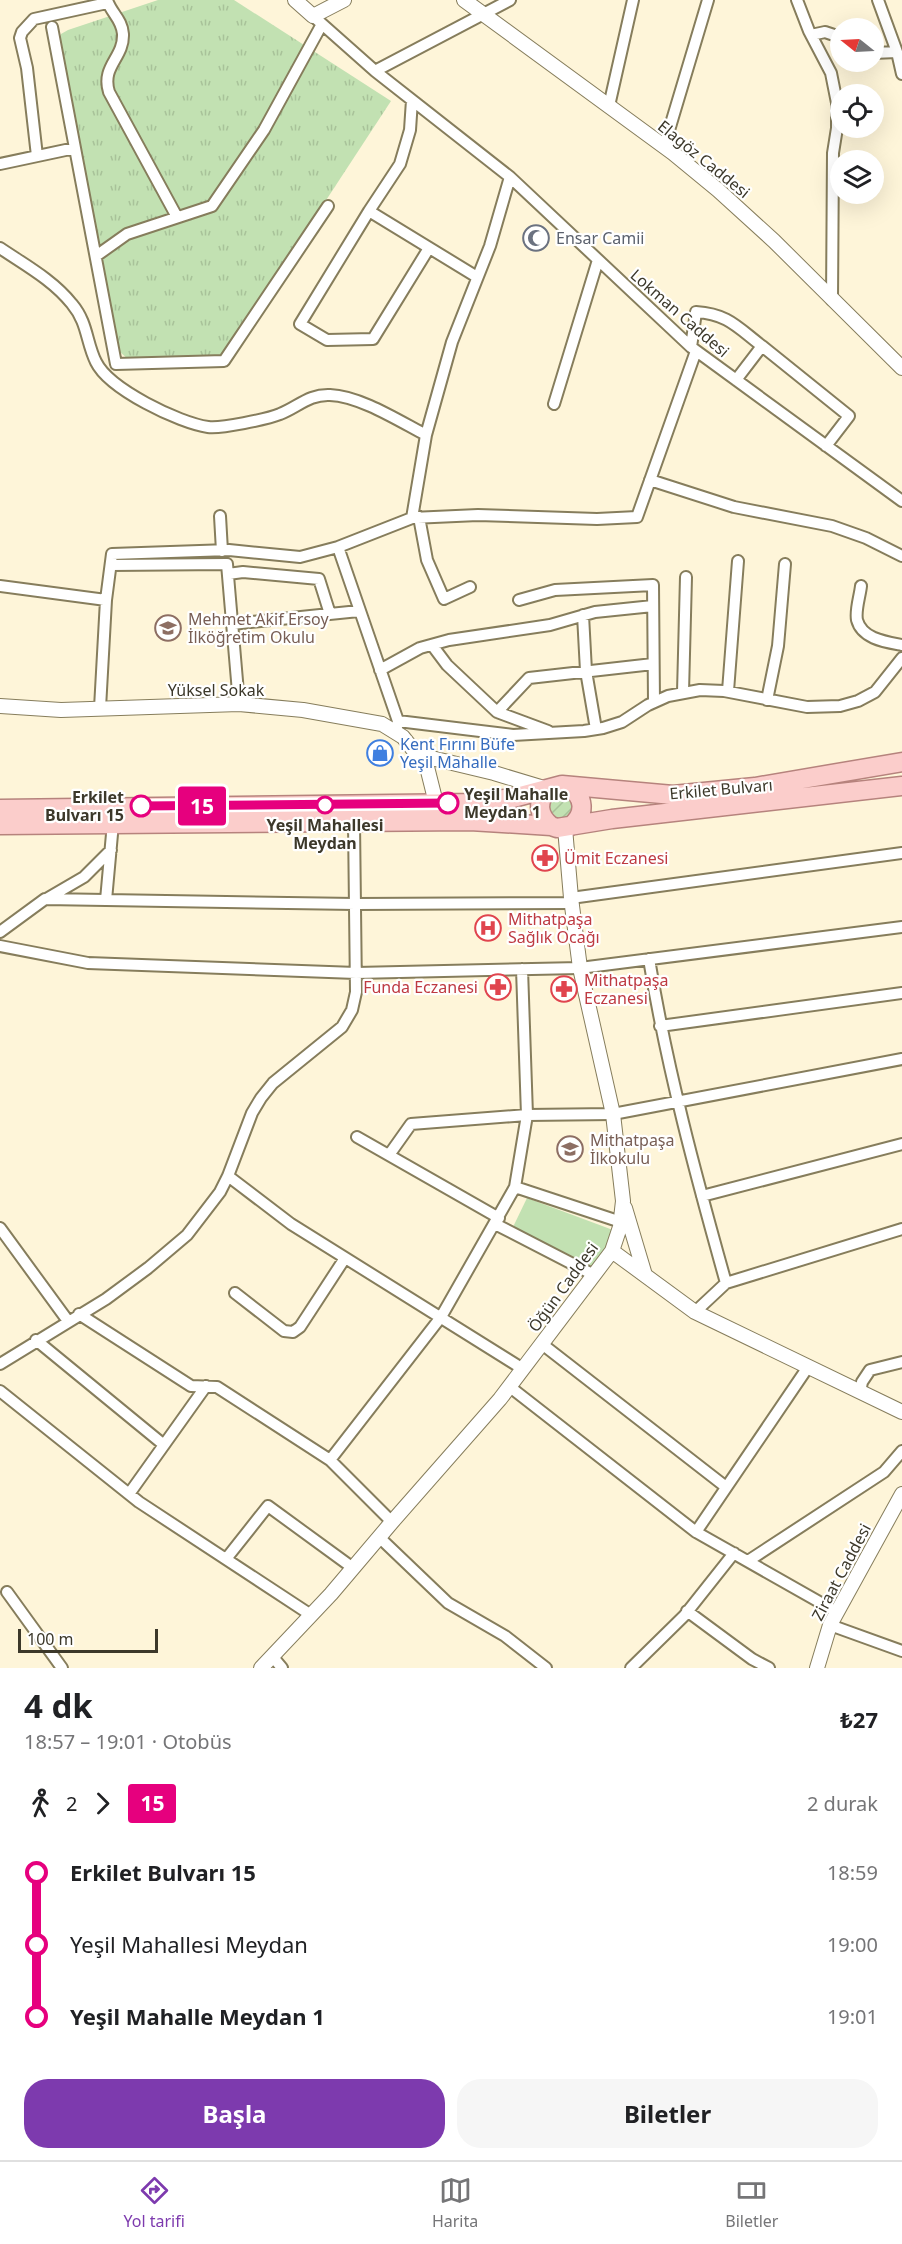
<!DOCTYPE html>
<html lang="tr">
<meta charset="utf-8">
<style>
:root{--surface:#fff;--page:#f6f6f6;--text:#202124;--muted:#757577;--line:#e0e0e0;--accent:#7d3aae}
body{margin:0;font-family:"Noto Sans",sans-serif;background:var(--page);color:var(--text);height:100vh;display:flex;flex-direction:column;font-size:22px;white-space:nowrap}
*{box-sizing:border-box;margin:0}
p{font-size:20px;color:var(--muted)}
.icon{flex:none;width:33px;height:33px;fill:none;stroke:currentColor;stroke-width:2;stroke-linecap:round;stroke-linejoin:round}
.map{position:relative;height:1668px;overflow:hidden}
.side{display:flex;flex-direction:column;background:var(--surface);flex:1}
.side>*{flex:none}
.badge{padding:0 12px;border-radius:4px;font-size:21px;line-height:39px}
.needle{width:39px;rotate:288deg}
.fabs{position:absolute;left:830px;top:18px;display:grid;gap:12px}
.fabs a{display:grid;place-items:center;width:54px;height:54px;border-radius:50%;background:var(--surface);box-shadow:0 6px 24px #0002;font-size:30px}
.scale{position:absolute;left:18px;bottom:15px;width:140px;box-sizing:border-box;padding-left:6px;border:3px solid #3c382a;border-top:0;font-size:16px;line-height:21px;white-space:nowrap;color:#3c382a;-webkit-text-stroke:4px #fff;paint-order:stroke}
.map>.badge{position:absolute;translate:-50% -50%;box-shadow:0 0 0 3px #fff}
.legs{display:flex;align-items:center;gap:9px;height:66px;padding:0 24px;font-size:20px}
.legs p{margin-inline-start:auto}
.headline{display:flex;align-items:center;justify-content:space-between;height:102px;padding:0 24px}
h1{font-size:33px;font-weight:700;line-height:45px}
.action{display:flex;gap:12px;margin-top:auto;padding:12px 24px}
.action a{flex:1;height:69px;border-radius:24px;background:var(--accent);color:#fff;font-size:24px;font-weight:700;line-height:69px;text-align:center}
.action a+a{background:var(--page);color:var(--text)}
ul{padding:0 24px;list-style:none}
li{display:flex;align-items:center;gap:21px;height:72px;font-size:22px}
li i{display:grid;place-items:center;width:9px;height:100%;margin:0 8px;background:currentColor}
li i::after{content:'';width:15px;height:15px;margin:-8px;border:4px solid;border-radius:50%;background:var(--surface)}
li p{margin-inline-start:auto}
li:first-child i{background:linear-gradient(#0000 50%,currentColor 0)}
li:last-child i{background:linear-gradient(currentColor 50%,#0000 0)}
.tabs{display:flex;justify-content:space-around;align-items:center;height:84px;border-top:2px solid var(--line);background:var(--surface);font-size:16px;color:var(--muted)}
.tabs a{display:grid;justify-items:center;gap:3px}
.tabs .selected{color:var(--accent)}
.map>svg:first-child{display:block}
.grass{fill:url(#grass-tufts)}
.park{fill:#c2e1b2}
.garden{fill:url(#garden-furrows)}
.lines{fill:none;stroke-linecap:round;stroke-linejoin:round}
.minor-casing{stroke:#867d5c;stroke-width:14}
.tertiary-casing{stroke:#867d5c;stroke-width:16}
.primary-casing{stroke:#b6837d;stroke-width:21}
.minor{stroke:#fff;stroke-width:10}
.tertiary{stroke:#fff;stroke-width:14}
.primary{stroke:#fbcdcb;stroke-width:18}
.line-1-casing{stroke:#fff;stroke-width:14}
.line-1{stroke:#e6007e;stroke-width:9}
.stop-1-dot{fill:#fff;stroke:#e6007e;stroke-width:3}
.labels{text-anchor:middle;dominant-baseline:central;stroke-width:4.5;stroke-linejoin:round;paint-order:stroke}
.street-label{font-size:16px;fill:#3c382a;stroke:#fff}
.worship-label{font-size:16px;fill:#5b616d;stroke:#fff;text-anchor:start}
.education-label{font-size:16px;fill:#785e54;stroke:#fff;text-anchor:start}
.shop-label{font-size:16px;fill:#366cbe;stroke:#fff;text-anchor:start}
.stop-label{font-size:16px;font-weight:bold;fill:#3c382a;stroke:#fff;text-anchor:start}
.health-label{font-size:16px;fill:#be3a42;stroke:#fff;text-anchor:start}
</style>
<div class="map">
<svg width="902" height="1668" viewBox="0 0 902 1668">
<defs>
<pattern id="grass-tufts" width="24" height="20" patternUnits="userSpaceOnUse" patternTransform="scale(1.5)"><rect width="24" height="20" fill="#c2e1b2"/><path d="M3 7l-1-3M5 7V3M7 7l1-3M15 17l-1-3M17 17v-4M19 17l1-3" fill="none" stroke="#a8c299"/></pattern>
<pattern id="garden-furrows" width="10" height="10" patternUnits="userSpaceOnUse" patternTransform="scale(1.5)"><rect width="10" height="10" fill="#c2e1b2"/><path d="M-1 1l2-2M0 10L10 0M9 11l2-2" fill="none" stroke="#a8c299"/></pattern>
</defs>
<rect width="100%" height="100%" fill="#fef5d9"/>
<!-- grass -->
<path class="grass" d="M 158,0 L 234,0 L 391,101 L 228,350 L 217,357 L 129,360 L 120,352 L 99,260 L 59,40 L 61,34 L 68,30 Z"/>
<!-- park -->
<path class="park" d="M 527,1198 L 613,1230 L 610,1241 L 594,1267 L 513,1227 Z"/>
<!-- garden -->
<path class="garden" d="M 555,792 L 575,798 L 573,818 L 554,821 L 545,804 Z"/>
<g class="lines">
<!-- minor casing -->
<g class="minor-casing">
<path id="minor" d="M 107,0 C 111,13 122,19 123,34 C 124,58 101,66 109,92 L 177,217
M 797,0 L 809,31 L 831,73 L 837,103 L 837,128 L 833,153 L 832,300
M 878,0 L 897,52 L 902,74
M 313,16 L 375,71 L 510,177 L 691,347 L 902,501
M 52,27 L 116,364 L 224,361 L 328,206
M 811,35 L 825,32 L 840,37
M 873,53 L 897,52
M 375,71 L 510,0
M 412,100 L 410,130 L 400,164 L 369,211 L 300,324 L 327,340 L 373,339 L 429,248
M 609,106 L 633,0
M 664,147 L 708,0
M 37,156 L 27,68 L 20,38 L 22,32 L 34,19 L 107,3
M 0,164 L 75,148
M 369,211 L 477,277
M 0,248 C 25,265 53,280 72,304 C 88,323 86,342 96,362 C 109,389 179,423 208,427 C 220,429 268,419 280,414 C 298,407 309,394 330,395 C 360,396 399,421 426,435
M 96,256 L 127,234 L 212,206 L 264,130 L 322,24
M 691,347 L 696,312 C 728,314 737,327 762,346
M 736,380 L 762,346 L 849,416 L 826,446
M 554,404 L 598,260
M 650,480 L 734,507 L 832,526 L 866,538 L 902,556
M 220,516 L 222,551
M 419,517 L 427,560 L 444,599 L 470,587
M 412,518 L 426,435 L 452,342 L 490,246 L 510,177
M 338,547 L 398,721
M 111,565 L 227,564 L 239,704
M 228,574 L 243,572 L 319,579 L 330,614
M 0,586 L 106,600
M 861,586 C 860,596 855,610 857,620 C 862,639 886,642 902,645
M 519,600 L 555,590 L 653,585 L 654,702
M 583,615 L 586,671 L 596,729
M 232,624 L 359,611
M 432,645 L 447,665 L 497,712 L 548,731
M 380,670 L 420,648 L 449,640 L 550,625 L 595,612 L 653,606
M 728,691 L 738,561
M 683,692 L 686,577
M 767,700 L 778,646 L 785,564
M 100,708 L 106,600 L 112,554 L 229,550 L 300,557 L 338,547 L 412,518 L 478,515 L 597,519 L 637,517 L 696,351
M 497,712 L 529,678 L 653,664
M 396,732 L 398,721 L 513,735 L 584,731 L 603,728 L 622,722 L 648,705 L 668,696 L 700,690 L 724,691 L 807,707 L 840,706 L 858,701 L 875,692 L 902,658
M 48,898 L 84,877 L 111,850
M 571,898 L 902,853
M 106,900 L 355,904 L 572,903
M 0,932 L 45,899 L 106,900 L 113,823
M 0,946 L 88,963 L 356,973 L 580,968 L 902,927
M 649,959 C 667,1069 696,1176 726,1283
M 660,1026 L 902,993
M 357,1137 L 499,1218
M 389,1155 L 411,1124 L 527,1115 L 613,1114 L 902,1059
M 228,1176 L 291,1224 L 523,1369
M 515,1187 L 621,1222
M 702,1196 L 902,1144
M 495,1224 L 594,1275
M 0,1228 L 68,1321
M 235,1293 L 284,1331 L 293,1332 L 300,1327 L 345,1258
M 695,1312 L 726,1283 L 902,1229
M 79,1314 L 191,1386 L 217,1387 L 330,1460 L 392,1522
M 36,1340 L 164,1445
M 542,1344 L 726,1487
M 0,1364 L 106,1299 L 148,1268 L 187,1235 L 220,1192 L 228,1176 L 252,1113 L 261,1098 L 273,1083 L 342,1027 L 352,1010 L 356,992 L 354,823
M 510,1387 L 696,1532 L 837,1612
M 0,1391 L 139,1502 L 311,1615
M 860,1392 L 862,1382 L 870,1370 L 902,1362
M 330,1460 L 441,1317 L 515,1187 L 527,1115 L 522,969
M 129,1494 L 206,1386
M 696,1532 L 808,1367
M 379,1537 L 448,1603 L 505,1636 L 546,1668
M 226,1559 L 268,1506 L 353,1568
M 748,1561 L 884,1472 L 902,1451
M 7,1592 L 62,1668
M 687,1611 L 752,1659 L 769,1668
M 830,1625 L 902,1651
M 272,1656 L 282,1668
M 631,1668 L 684,1616 L 734,1553"/>
</g>
<!-- tertiary casing -->
<g class="tertiary-casing">
<path id="tertiary" d="M 295,0 L 313,16 L 344,0
M 464,0 L 673,153 L 718,190 L 774,241 L 902,368
M 0,706 L 61,710 L 239,704 L 303,710 L 382,724 L 403,737 L 427,767 L 436,803
M 419,755 L 494,773 L 547,789
M 625,1208 L 645,1275
M 612,1251 L 695,1312 L 902,1412
M 261,1668 L 331,1594 L 392,1522 L 500,1399 L 612,1251 L 620,1227 L 623,1201 L 613,1114 L 580,968 L 571,898 L 565,828
M 817,1668 L 830,1625 L 902,1494"/>
</g>
<!-- primary casing -->
<g class="primary-casing">
<path id="primary" d="M 568,787 C 585,796 586,814 571,826
M 548,789 C 537,801 537,815 551,826
M 0,809 L 470,803 L 513,798 L 562,785 L 673,795 L 755,787 L 902,762
M 0,825 L 470,821 L 551,826 L 557,828 L 612,819 L 902,786"/>
</g>
<!-- minor -->
<use href="#minor" class="minor"/>
<!-- tertiary -->
<use href="#tertiary" class="tertiary"/>
<!-- primary -->
<use href="#primary" class="primary"/>
</g>
<g class="lines">
<!-- line-1 casing -->
<g class="line-1-casing">
<path id="line-1" d="M 141,806 L 448,803"/>
</g>
<!-- line-1 -->
<use href="#line-1" class="line-1"/>
</g>
<!-- icons -->
<defs>
<g id="mosque-ring" transform="scale(1.35)"><circle r="9.5" fill="#fff" stroke="#6b7280" stroke-width="1.5"/><path d="M3.5-4.9A6 6 0 1 0 3.5 4.9A5 5 0 1 1 3.5-4.9Z" fill="#6b7280"/></g>
<g id="school-ring" transform="scale(1.35)"><circle r="9.5" fill="#fff" stroke="#8d6e63" stroke-width="1.5"/><path d="M0-5L7-2L0 1L-7-2ZM-4 1L0 2.5L4 1V4Q0 6-4 4Z" fill="#8d6e63"/></g>
<g id="shop-ring" transform="scale(1.35)"><circle r="9.5" fill="#fff" stroke="#3f7fe0" stroke-width="1.5"/><path d="M-5-2.5h2.3a2.7 3.5 0 0 1 5.4 0H5L5.5 6h-11ZM-1.5-2.5h3a1.5 2.3 0 0 0-3 0Z" fill="#3f7fe0"/></g>
<g id="pharmacy-ring" transform="scale(1.35)"><circle r="9.5" fill="#fff" stroke="#e0444e" stroke-width="1.5"/><path d="M-2-6h4v4h4v4h-4v4h-4v-4h-4v-4h4Z" fill="#e0444e"/></g>
<g id="hospital-ring" transform="scale(1.35)"><circle r="9.5" fill="#fff" stroke="#e0444e" stroke-width="1.5"/><path d="M-5-5h3v3.5h4V-5h3V5h-3V1.5h-4V5h-3Z" fill="#e0444e"/></g>
</defs>
<g fill-rule="evenodd">
<use href="#mosque-ring" x="536" y="238"/>
<use href="#school-ring" x="168" y="628"/>
<use href="#shop-ring" x="380" y="753"/>
<use href="#pharmacy-ring" x="545" y="858"/>
<use href="#hospital-ring" x="488" y="928"/>
<use href="#pharmacy-ring" x="498" y="987"/>
<use href="#pharmacy-ring" x="564" y="989"/>
<use href="#school-ring" x="570" y="1149"/>
</g>
<!-- markers -->
<g class="stop-1-dot">
<circle cx="448" cy="803" r="10"/>
<circle cx="325" cy="805" r="8"/>
<circle cx="141" cy="806" r="10"/>
</g>
<g class="labels">
<!-- street labels -->
<g class="street-label">
<text transform="translate(704 159) rotate(39)">Elagöz Caddesi</text>
<text transform="translate(680 313) rotate(41)">Lokman Caddesi</text>
<text x="216" y="690">Yüksel Sokak</text>
<text transform="translate(721 789) rotate(-5)">Erkilet Bulvarı</text>
<text transform="translate(563 1287) rotate(-54)">Öğün Caddesi</text>
<text transform="translate(841 1572) rotate(-62)">Ziraat Caddesi</text>
</g>
<!-- worship labels -->
<g class="worship-label">
<text x="556" y="238">Ensar Camii</text>
</g>
<!-- education labels -->
<g class="education-label">
<text x="188" y="619">Mehmet Akif Ersoy<tspan x="188" dy="18">İlköğretim Okulu</tspan></text>
<text x="590" y="1140">Mithatpaşa<tspan x="590" dy="18">İlkokulu</tspan></text>
</g>
<!-- shop labels -->
<g class="shop-label">
<text x="400" y="744">Kent Fırını Büfe<tspan x="400" dy="18">Yeşil Mahalle</tspan></text>
</g>
<!-- stop labels -->
<g class="stop-label">
<text x="464" y="794">Yeşil Mahalle<tspan x="464" dy="18">Meydan 1</tspan></text>
<text x="124" y="797" text-anchor="end">Erkilet<tspan x="124" dy="18">Bulvarı 15</tspan></text>
<text x="325" y="825" text-anchor="middle">Yeşil Mahallesi<tspan x="325" dy="18">Meydan</tspan></text>
</g>
<!-- health labels -->
<g class="health-label">
<text x="564" y="858">Ümit Eczanesi</text>
<text x="508" y="919">Mithatpaşa<tspan x="508" dy="18">Sağlık Ocağı</tspan></text>
<text x="584" y="980">Mithatpaşa<tspan x="584" dy="18">Eczanesi</tspan></text>
<text x="478" y="987" text-anchor="end">Funda Eczanesi</text>
</g>
</g>
</svg>
<div class="fabs">
<a><svg class="needle" viewBox="-14 -14 28 28"><path d="M0-13l5 13h-10z" fill="#e53935"/><path d="M0 13l5-13h-10z" fill="#757577"/></svg></a>
<a><svg class="icon" aria-label="locate" viewBox="0 0 24 24"><circle cx="12" cy="12" r="6"/><path d="M12 2v4M12 18v4M2 12h4M18 12h4"/></svg></a>
<a><svg class="icon" aria-label="layers" viewBox="0 0 24 24"><path d="M12 4l9 5-9 5-9-5zM3 14l9 5 9-5"/></svg></a>
</div>
<div class="scale">100 m</div>
<b class="badge" style="left:202px;top:806px;background:#e6007e;color:#fff">15</b>
</div>
<section class="side">
<div class="headline"><div><h1>4 dk</h1><p>18:57 – 19:01 · Otobüs</p></div><b>₺27</b></div>
<div class="legs"><svg class="icon" aria-label="walk" viewBox="0 0 24 24"><circle cx="13" cy="4" r="2"/><path d="M13 8l-2 6 4 7M11 14l-3 7M7 12l3-4h3l4 4"/></svg>2<svg class="icon" aria-label="forward" viewBox="0 0 24 24"><path d="M9 5l7 7-7 7"/></svg><b class="badge" style="background:#e6007e;color:#fff">15</b><p>2 durak</p></div>
<ul>
<li><i style="color:#e6007e"></i><b>Erkilet Bulvarı 15</b><p>18:59</p></li>
<li><i style="color:#e6007e"></i><span>Yeşil Mahallesi Meydan</span><p>19:00</p></li>
<li><i style="color:#e6007e"></i><b>Yeşil Mahalle Meydan 1</b><p>19:01</p></li>
</ul>
<div class="action"><a>Başla</a><a>Biletler</a></div>
</section>
<nav class="tabs">
<a class="selected"><svg class="icon" aria-label="directions" viewBox="0 0 24 24"><path d="M12 3l9 9-9 9-9-9zM9 14v-3h6M13 9l2 2-2 2"/></svg>Yol tarifi</a>
<a><svg class="icon" aria-label="map" viewBox="0 0 24 24"><path d="M3 6l6-2 6 2 6-2v14l-6 2-6-2-6 2zM9 4v14M15 6v14"/></svg>Harita</a>
<a><svg class="icon" aria-label="tickets" viewBox="0 0 24 24"><path d="M3 7h18v10H3zM15 7v10"/></svg>Biletler</a>
</nav>
